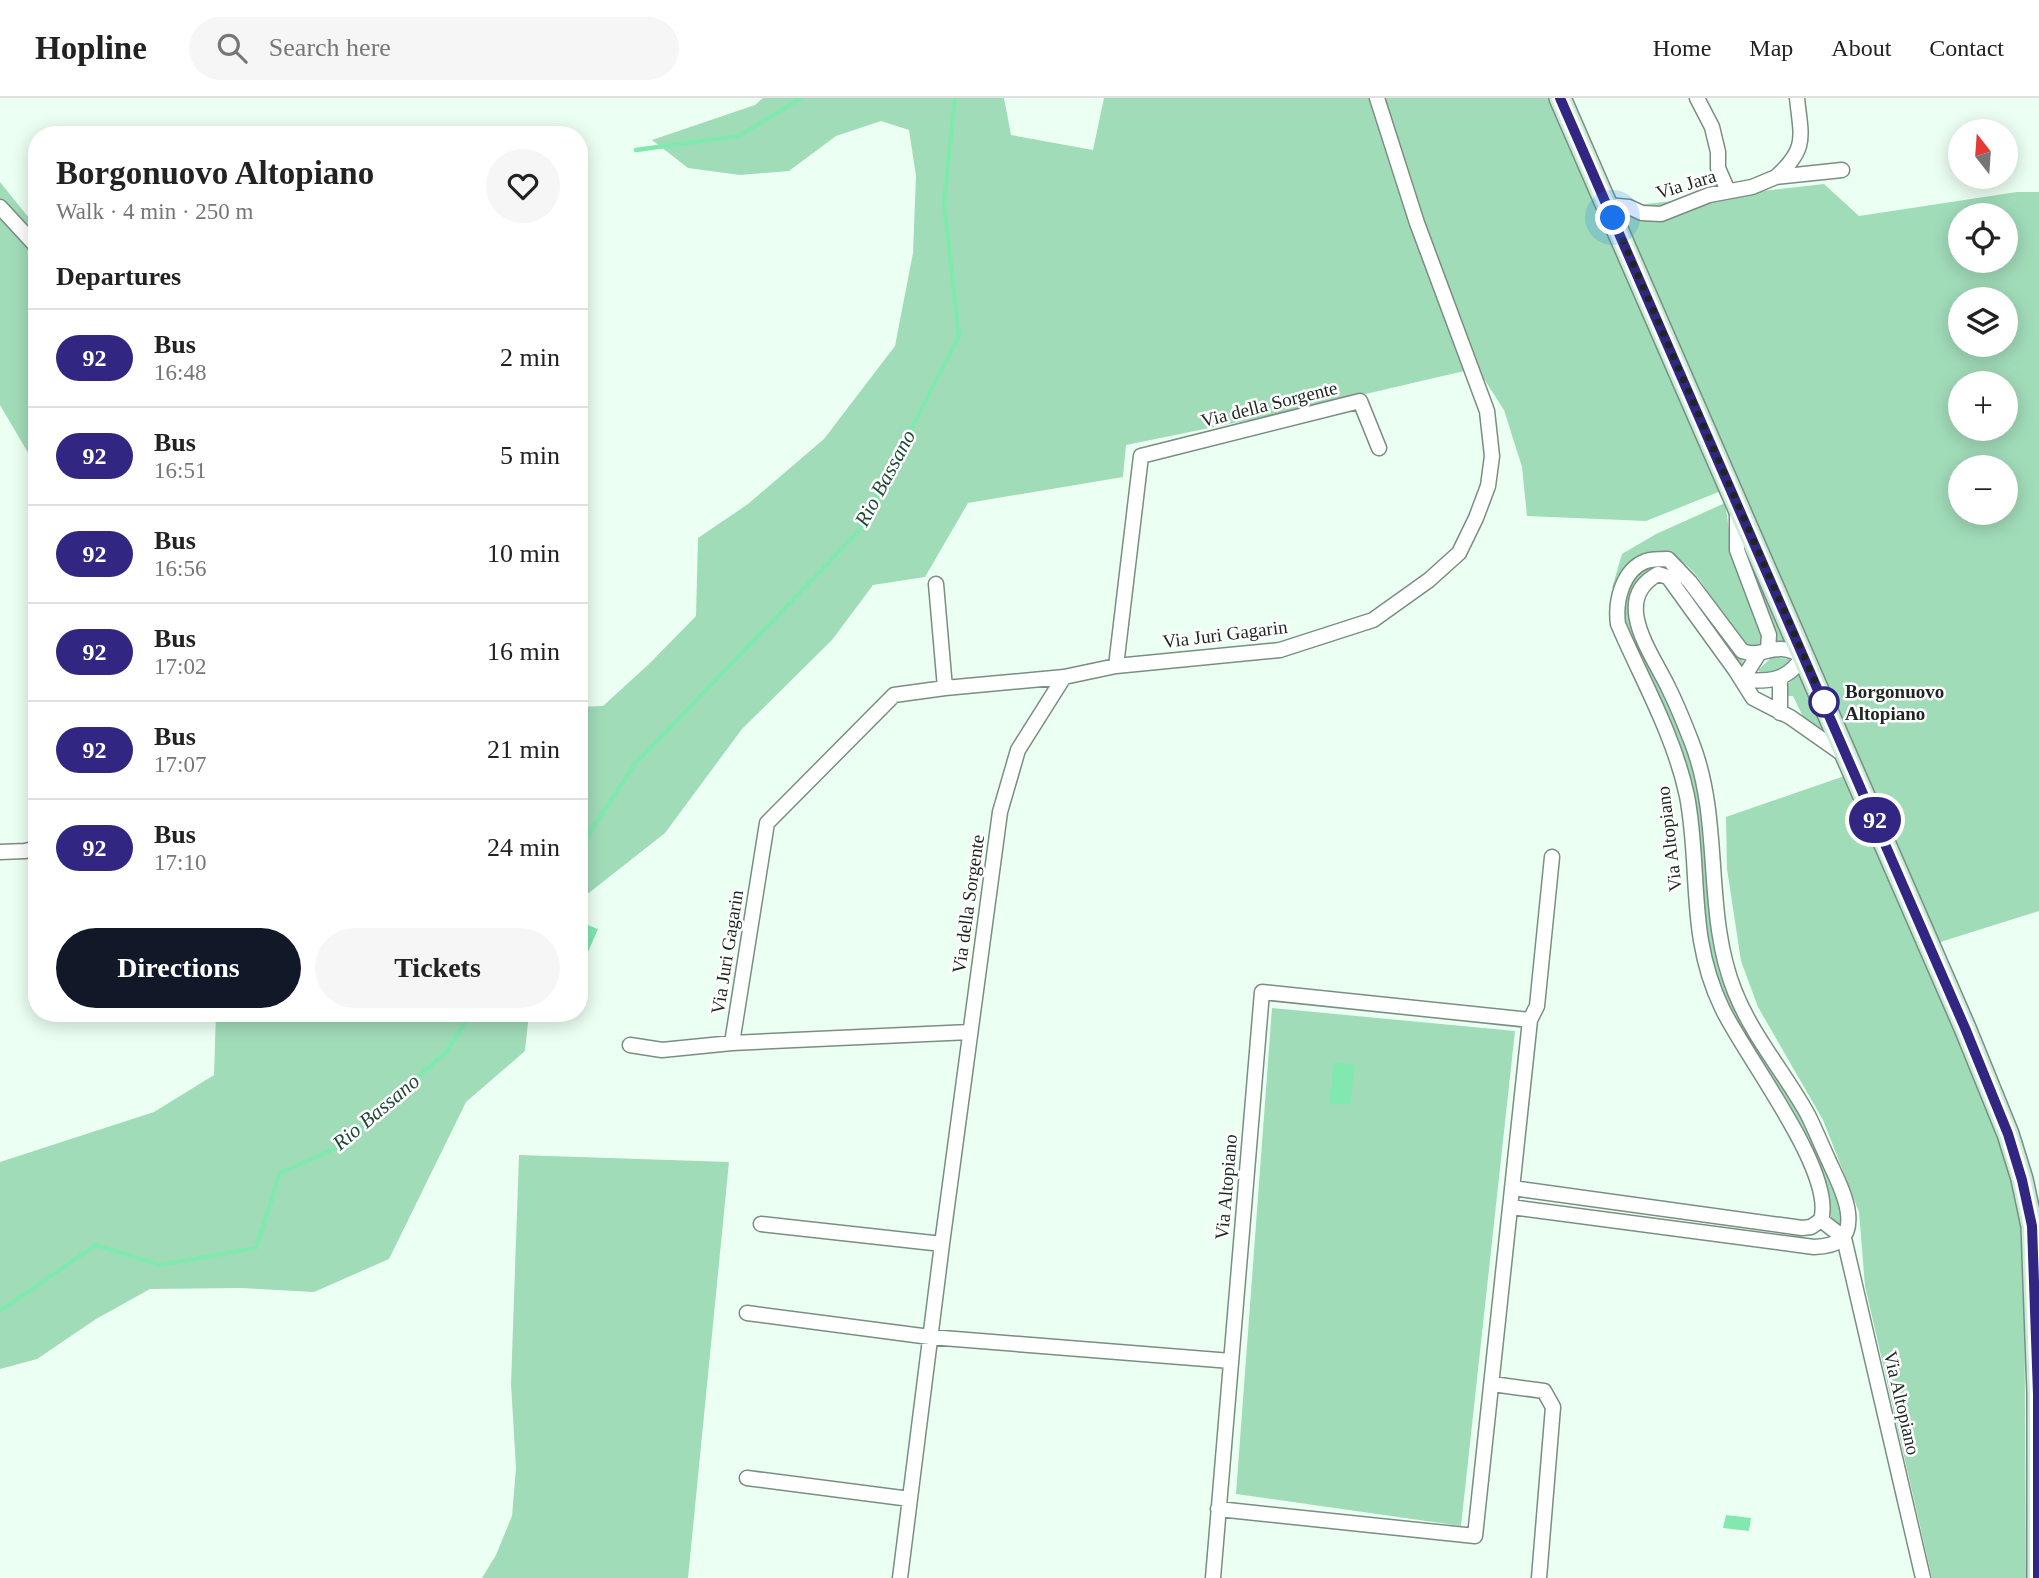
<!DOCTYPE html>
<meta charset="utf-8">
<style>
:root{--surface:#fff;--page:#f6f6f6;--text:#222;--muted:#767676;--line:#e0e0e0;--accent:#111827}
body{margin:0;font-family:"Times New Roman",serif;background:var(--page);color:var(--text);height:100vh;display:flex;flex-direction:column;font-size:26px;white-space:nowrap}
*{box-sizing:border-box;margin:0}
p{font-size:23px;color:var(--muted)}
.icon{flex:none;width:38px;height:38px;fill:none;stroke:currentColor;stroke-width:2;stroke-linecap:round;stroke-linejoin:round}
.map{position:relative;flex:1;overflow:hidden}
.side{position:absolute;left:28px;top:28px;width:560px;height:896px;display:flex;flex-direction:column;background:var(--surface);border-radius:28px;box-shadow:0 4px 18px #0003}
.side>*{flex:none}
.badge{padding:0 14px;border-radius:23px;font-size:24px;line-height:46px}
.needle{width:46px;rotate:343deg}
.buttons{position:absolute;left:1948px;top:21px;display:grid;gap:14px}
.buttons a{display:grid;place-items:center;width:70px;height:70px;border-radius:50%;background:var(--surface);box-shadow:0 4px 18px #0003;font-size:35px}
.you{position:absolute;width:35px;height:35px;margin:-18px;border:5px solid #fff;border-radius:50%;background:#1a73e8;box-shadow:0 0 0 10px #1a73e833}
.map>.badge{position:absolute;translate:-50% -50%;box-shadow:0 0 0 4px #fff}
h2{padding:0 28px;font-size:26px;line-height:63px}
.round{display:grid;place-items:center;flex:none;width:74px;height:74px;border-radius:37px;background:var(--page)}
.headline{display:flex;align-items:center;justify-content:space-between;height:119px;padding:0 28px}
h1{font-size:33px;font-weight:600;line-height:52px}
.button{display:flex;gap:14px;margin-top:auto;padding:14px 28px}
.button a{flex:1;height:80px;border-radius:42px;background:var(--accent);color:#fff;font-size:28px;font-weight:600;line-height:80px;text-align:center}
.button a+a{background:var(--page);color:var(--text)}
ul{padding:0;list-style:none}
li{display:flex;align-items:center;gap:21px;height:98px;padding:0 28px;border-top:2px solid var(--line)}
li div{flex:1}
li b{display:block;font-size:26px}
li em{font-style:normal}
li .badge{min-width:77px;font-weight:700;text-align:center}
header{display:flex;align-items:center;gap:42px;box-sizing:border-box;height:98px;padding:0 35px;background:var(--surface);border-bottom:2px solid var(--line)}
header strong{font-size:33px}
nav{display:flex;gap:38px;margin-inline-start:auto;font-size:24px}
.search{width:490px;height:63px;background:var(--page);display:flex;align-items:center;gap:18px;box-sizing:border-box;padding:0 24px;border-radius:38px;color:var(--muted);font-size:26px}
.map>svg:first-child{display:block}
.green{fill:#a1dcb9;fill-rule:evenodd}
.water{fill:#81e9b0}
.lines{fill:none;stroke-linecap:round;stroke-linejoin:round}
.stream{stroke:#81e9b0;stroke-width:4.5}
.minor-casing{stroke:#798e81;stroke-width:17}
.secondary-casing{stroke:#798e81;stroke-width:24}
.minor{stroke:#fff;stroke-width:14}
.secondary{stroke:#c8edda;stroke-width:21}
.line-casing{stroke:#fff;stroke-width:16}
.line{stroke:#312783;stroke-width:10}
.walk{stroke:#1d2621;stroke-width:7;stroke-dasharray:0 12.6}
.stop-dot{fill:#fff;stroke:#312783;stroke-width:3.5}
.labels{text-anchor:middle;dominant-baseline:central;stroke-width:5;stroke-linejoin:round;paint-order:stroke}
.street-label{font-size:19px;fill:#1d2621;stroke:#fff}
.stop-label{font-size:19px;font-weight:bold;fill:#1d2621;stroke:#fff;text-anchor:start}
.water-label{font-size:21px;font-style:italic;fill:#1f4a33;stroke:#fff}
</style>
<header>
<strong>Hopline</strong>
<div class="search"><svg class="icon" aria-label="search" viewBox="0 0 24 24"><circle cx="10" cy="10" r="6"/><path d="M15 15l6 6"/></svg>Search here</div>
<nav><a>Home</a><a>Map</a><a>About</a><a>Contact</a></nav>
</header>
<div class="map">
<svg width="2039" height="1480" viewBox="0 0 2039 1480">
<rect width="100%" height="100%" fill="#ecfff3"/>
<!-- green -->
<path class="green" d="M 763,0 L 1004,0 L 1011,37 L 1093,52 L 1104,0 L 1560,0 L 1610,110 L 1824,86 L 1859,118 L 2017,94 L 2039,94 L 2039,813 L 1931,847 L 2017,1056 L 2024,1145 L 2026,1480 L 1932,1480 L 1865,1188 L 1859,1114 L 1823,1022 L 1758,909 L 1741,863 L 1727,771 L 1726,719 L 1856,674 L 1736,387 L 1646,423 L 1527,418 L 1522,369 L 1504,312 L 1477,270 L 1293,313 L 1126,347 L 1123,379 L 968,405 L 925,479 L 873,487 L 832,542 L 742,631 L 665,735 L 585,798 L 579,809 L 579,609 L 603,608 L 650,565 L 696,518 L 698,440 L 748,406 L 824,341 L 895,248 L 913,155 L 916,78 L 909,32 L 881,23 L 836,38 L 789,73 L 740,77 L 688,70 L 652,42 L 755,7 ZM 1960,117 L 2006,117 L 2006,163 L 1960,163 ZM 1960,201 L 2006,201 L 2006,247 L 1960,247 ZM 1960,285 L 2006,285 L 2006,331 L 1960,331 ZM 1960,369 L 2006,369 L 2006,415 L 1960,415 Z
M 0,84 L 37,130 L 37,366 L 34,365 L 0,307 Z
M 1725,405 L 1735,469 L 1763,535 C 1763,544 1762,547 1753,551 C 1720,538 1709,474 1676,461 C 1669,459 1661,458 1654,456 L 1616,492 L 1612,490 L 1622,456 L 1656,436 Z
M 1746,448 L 1789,547 L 1775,545 L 1745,458 Z
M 1655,465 L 1670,466 L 1745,566 L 1742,571 L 1740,570 L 1675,476 L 1662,470 L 1649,475 L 1634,491 L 1661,585 L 1688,650 L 1699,687 L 1719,855 L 1828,1067 L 1841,1112 L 1841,1128 L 1836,1127 L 1831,1119 L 1824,1085 L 1729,913 L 1712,873 L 1704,837 L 1697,732 L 1623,523 C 1623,497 1630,476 1655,465 Z
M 1772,559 L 1795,562 L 1782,574 L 1761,576 L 1758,572 Z
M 1799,575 L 1829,641 L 1805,623 L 1793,598 L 1785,598 L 1787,587 Z
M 1272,910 L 1515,933 L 1461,1428 L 1236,1396 Z
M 216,915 L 529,915 L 525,953 L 466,1004 L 389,1161 L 314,1194 L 240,1190 L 150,1191 L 96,1221 L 37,1261 L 0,1271 L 0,1064 L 154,1014 L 214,977 Z
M 519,1057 L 729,1064 L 688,1480 L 482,1480 L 496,1457 L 512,1418 L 516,1370 L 511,1286 Z"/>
<!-- water -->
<path class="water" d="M 585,826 L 598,831 L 588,854 L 579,850 L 579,838 Z
M 1334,964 L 1355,967 L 1350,1007 L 1329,1005 Z
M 1726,1417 L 1751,1420 L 1749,1433 L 1723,1430 Z"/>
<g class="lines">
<!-- stream -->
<path class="stream" d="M 636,52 L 739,38 L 801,0
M 579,751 L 635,666 L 858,434 L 959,238 L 944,104 L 955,0
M 0,1213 L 96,1147 L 160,1167 L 256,1150 L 280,1075 L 341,1048 L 447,953 L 471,915"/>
<!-- minor casing -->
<g class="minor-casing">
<path id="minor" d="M 1697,0 L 1712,29 L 1718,54 L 1718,70 L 1728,93
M 1776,79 C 1808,50 1801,39 1797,0
M 1607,107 L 1629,109 L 1642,115 L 1661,116 L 1709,97 L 1752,89 L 1776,79 L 1842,72
M 0,109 L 37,149
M 1737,412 L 1737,452 L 1769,537 L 1768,552
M 936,486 L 945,590
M 1116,568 L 1141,358 L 1360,303 L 1379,350
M 1780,615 L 1780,580
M 0,754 L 25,753 L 37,750
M 1530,922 L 1537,908 L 1552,759
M 732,945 L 767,725 L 894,597 L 945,590 L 1064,579 L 1116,568 L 1280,552 L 1373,522 L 1429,482 L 1459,455 L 1476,420 L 1488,388 L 1492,358 L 1487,313 L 1417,125 L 1377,0
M 630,947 L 662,952 L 732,945 L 970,934
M 1512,1090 L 1802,1130 L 1811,1129 L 1821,1122 C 1836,1074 1744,957 1722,910 C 1687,838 1701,772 1687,698 C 1674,637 1642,582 1618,526 C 1615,504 1622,472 1646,463 C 1652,461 1661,461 1668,461 L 1690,484 L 1742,553 C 1757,559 1765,551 1781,551 C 1788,551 1796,555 1803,557 C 1790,583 1768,584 1742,582 L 1758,557
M 1511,1109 L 1814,1149 C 1837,1148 1851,1142 1848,1115 C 1846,1097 1835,1077 1828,1061 C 1821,1046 1815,1031 1808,1017 C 1785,975 1753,939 1735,894 C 1703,815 1723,725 1692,645 C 1685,627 1678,609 1669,591 C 1654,558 1609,502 1658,476 L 1668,479 L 1736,573 L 1753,600 L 1790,619 L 1847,659
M 1821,1122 L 1844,1140 L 1923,1480
M 761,1126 L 942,1146
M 747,1215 L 930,1239 L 1231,1263
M 1492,1286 L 1544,1293 L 1553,1309 L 1539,1480
M 747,1380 L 910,1401
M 900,1480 L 942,1146 L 1000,714 L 1018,652 L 1064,579
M 1213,1480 L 1262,894 L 1530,922 L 1475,1438 L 1218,1411"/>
</g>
<!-- secondary casing -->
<g class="secondary-casing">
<path id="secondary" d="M 1560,0 L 1965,930 L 2008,1036 L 2022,1081 L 2032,1128 L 2038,1296 L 2038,1480"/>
</g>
<!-- minor -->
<use href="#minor" class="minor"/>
<!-- secondary -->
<use href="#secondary" class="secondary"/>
</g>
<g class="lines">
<!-- line casing -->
<g class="line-casing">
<path id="line" d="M 1560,0 L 1965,930 L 2008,1036 L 2022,1082 L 2032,1128 L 2038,1296 L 2038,1480"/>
</g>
<!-- line -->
<use href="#line" class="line"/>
<!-- walk -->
<path class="walk" d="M 1613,120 L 1824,604"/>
</g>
<!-- markers -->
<circle class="stop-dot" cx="1824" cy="604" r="14"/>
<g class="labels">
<!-- street labels -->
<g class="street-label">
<text transform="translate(1686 86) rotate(-17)">Via Jara</text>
<text transform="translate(1269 306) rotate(-14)">Via della Sorgente</text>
<text transform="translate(1225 536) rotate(-7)">Via Juri Gagarin</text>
<text transform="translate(1669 741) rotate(-97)">Via Altopiano</text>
<text transform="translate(968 806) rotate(-82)">Via della Sorgente</text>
<text transform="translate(727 854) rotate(-81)">Via Juri Gagarin</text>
<text transform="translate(1226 1089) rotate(-85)">Via Altopiano</text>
<text transform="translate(1902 1305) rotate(77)">Via Altopiano</text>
</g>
<!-- stop labels -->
<g class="stop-label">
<text x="1845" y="593">Borgonuovo<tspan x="1845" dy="22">Altopiano</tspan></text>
</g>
<!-- water labels -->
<g class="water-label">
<text transform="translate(885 380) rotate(-62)">Rio Bassano</text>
<text transform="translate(376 1014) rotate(-40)">Rio Bassano</text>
</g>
</g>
</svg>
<div class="buttons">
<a><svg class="needle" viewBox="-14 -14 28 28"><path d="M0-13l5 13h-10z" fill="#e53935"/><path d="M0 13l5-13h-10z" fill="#767676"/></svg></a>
<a><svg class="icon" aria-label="locate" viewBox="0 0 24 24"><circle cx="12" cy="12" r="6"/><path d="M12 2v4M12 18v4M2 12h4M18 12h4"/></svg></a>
<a><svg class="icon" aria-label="layers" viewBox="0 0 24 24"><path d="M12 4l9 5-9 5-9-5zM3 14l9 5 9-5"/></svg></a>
<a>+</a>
<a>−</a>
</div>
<div class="you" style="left:1613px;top:120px"></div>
<b class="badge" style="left:1875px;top:722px;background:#312783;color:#fff">92</b>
<section class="side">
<div class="headline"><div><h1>Borgonuovo Altopiano</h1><p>Walk · 4 min · 250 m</p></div><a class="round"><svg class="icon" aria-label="heart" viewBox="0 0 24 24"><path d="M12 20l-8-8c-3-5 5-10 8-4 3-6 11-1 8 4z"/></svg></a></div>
<h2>Departures</h2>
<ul>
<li><span class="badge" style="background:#312783;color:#fff">92</span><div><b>Bus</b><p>16:48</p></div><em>2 min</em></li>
<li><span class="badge" style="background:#312783;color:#fff">92</span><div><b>Bus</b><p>16:51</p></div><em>5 min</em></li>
<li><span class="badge" style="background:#312783;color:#fff">92</span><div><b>Bus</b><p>16:56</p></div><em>10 min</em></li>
<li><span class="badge" style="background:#312783;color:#fff">92</span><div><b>Bus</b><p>17:02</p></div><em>16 min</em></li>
<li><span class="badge" style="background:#312783;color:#fff">92</span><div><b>Bus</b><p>17:07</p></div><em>21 min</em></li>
<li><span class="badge" style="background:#312783;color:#fff">92</span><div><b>Bus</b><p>17:10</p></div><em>24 min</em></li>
</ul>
<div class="button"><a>Directions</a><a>Tickets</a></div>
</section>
</div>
